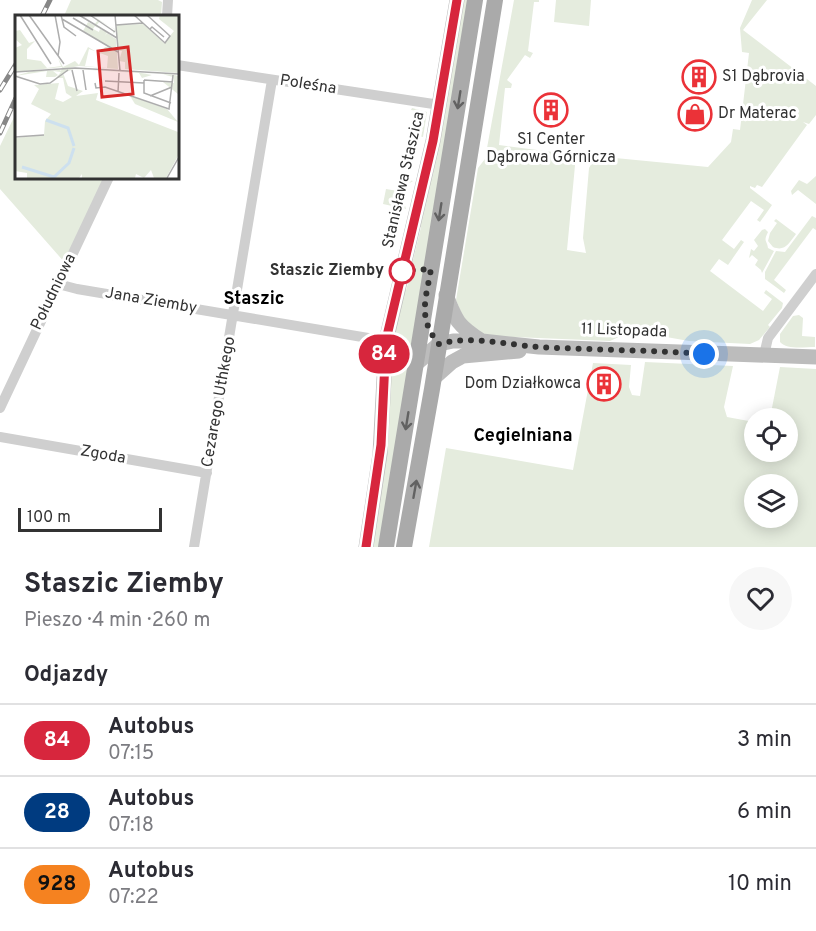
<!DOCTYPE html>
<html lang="pl">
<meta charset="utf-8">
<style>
:root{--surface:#fff;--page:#f7f7f7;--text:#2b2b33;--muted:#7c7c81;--line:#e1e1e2}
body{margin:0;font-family:Overpass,sans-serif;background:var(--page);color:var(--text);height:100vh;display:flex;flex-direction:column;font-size:22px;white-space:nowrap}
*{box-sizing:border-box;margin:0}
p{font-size:20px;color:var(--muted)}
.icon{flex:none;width:33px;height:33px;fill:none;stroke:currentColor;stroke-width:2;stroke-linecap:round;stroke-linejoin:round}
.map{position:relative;height:547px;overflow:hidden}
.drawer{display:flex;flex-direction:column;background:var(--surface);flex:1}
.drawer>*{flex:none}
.badge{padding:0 12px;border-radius:20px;font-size:21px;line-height:39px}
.fabs{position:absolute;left:744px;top:408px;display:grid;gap:12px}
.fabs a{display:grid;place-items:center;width:54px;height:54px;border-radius:50%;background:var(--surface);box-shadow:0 3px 15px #0003;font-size:30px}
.scale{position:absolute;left:18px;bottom:15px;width:144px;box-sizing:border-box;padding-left:6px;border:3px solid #323232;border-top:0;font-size:16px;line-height:21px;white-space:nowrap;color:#323232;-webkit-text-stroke:4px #fff;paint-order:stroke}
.you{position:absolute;width:30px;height:30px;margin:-15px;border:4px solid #fff;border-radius:50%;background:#1a73e8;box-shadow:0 0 0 9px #1a73e833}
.map>.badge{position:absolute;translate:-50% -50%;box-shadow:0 0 0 3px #fff}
h2{padding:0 24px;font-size:22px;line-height:54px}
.round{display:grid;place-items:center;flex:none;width:63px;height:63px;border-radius:32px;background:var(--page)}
.headline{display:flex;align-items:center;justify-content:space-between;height:102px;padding:0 24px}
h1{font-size:28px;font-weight:700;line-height:45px}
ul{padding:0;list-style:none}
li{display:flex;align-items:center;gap:18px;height:72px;padding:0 24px;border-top:2px solid var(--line)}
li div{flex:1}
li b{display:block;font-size:22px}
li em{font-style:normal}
li .badge{min-width:66px;font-weight:700;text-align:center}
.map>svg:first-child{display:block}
.green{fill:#e5ecde;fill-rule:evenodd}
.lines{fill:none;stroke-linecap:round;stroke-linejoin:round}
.street{stroke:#cfcfcf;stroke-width:10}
.secondary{stroke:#bcbcbc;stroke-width:15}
.primary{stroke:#aaa;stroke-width:16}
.rail-casing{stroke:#878787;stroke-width:5}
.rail{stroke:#fff;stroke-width:3;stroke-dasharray:9;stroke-linecap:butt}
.oneway{stroke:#626262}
.line-casing{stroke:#fff;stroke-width:14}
.line{stroke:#d7263d;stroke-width:9}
.walk{stroke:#323232;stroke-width:6;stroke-dasharray:0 10.8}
.stop-dot{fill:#fff;stroke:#d7263d;stroke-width:3}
.labels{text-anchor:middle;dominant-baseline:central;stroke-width:6;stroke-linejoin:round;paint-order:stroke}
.poi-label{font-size:16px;fill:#323232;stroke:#fff;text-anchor:start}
.street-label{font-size:16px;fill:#323232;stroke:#fff}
.stop-label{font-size:16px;font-weight:bold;fill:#323232;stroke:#fff;text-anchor:end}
.neighbourhood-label{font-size:18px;font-weight:bold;fill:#000;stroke:#fff}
.inset-river{fill:none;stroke:#cde0ef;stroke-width:3}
.inset-road{fill:none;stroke:#adadad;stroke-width:1.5}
.view{fill:#d62828;fill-opacity:0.15;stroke:#d62828;stroke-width:3}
.inset-edge{fill:none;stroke:#323232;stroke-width:3}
</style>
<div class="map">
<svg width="816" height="547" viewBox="0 0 816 547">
<rect width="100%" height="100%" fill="#fff"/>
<!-- green -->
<path class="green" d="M 71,0 L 158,0 L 162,2 L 161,16 L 64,16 Z
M 462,0 L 469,0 L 379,547 L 371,547 L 389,358 L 403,290 L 406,290 L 410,277 L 412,277 L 413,269 L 411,268 L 421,227 L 418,226 Z
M 514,0 L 539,0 L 539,2 L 534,2 L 528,51 L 533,53 L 530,58 L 525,55 L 507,80 L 512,84 L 511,88 L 505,88 L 499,145 L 576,155 L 567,250 L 586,253 L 583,238 L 589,168 L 593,161 L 605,157 L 708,167 L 731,142 L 733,129 L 740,130 L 749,53 L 742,52 L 740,28 L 752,0 L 767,0 L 743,30 L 816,86 L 816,115 L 809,124 L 803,122 L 807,125 L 762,187 L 757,185 L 755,188 L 750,186 L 750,188 L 772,205 L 760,222 L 757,220 L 764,210 L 751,201 L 722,240 L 734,249 L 741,240 L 744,242 L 728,265 L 719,259 L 710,271 L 763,311 L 772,299 L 764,293 L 766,290 L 783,303 L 782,308 L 768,325 L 770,327 L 759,340 L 750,344 L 689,341 L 655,335 L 645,327 L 624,326 L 621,336 L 610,341 L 487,336 L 468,329 L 456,300 L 478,168 L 485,159 Z
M 556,0 L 591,0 L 589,26 L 554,22 Z
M 412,108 L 427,112 L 423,137 L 414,135 L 418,111 L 411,110 Z
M 16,113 L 16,177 L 106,177 L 66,264 L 0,189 L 0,146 Z
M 816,176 L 816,204 L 798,190 L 792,195 L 791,191 L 799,180 L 807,184 Z
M 407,180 L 413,181 L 408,184 L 404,202 L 406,209 L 383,204 L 386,189 L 404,192 Z
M 812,216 L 816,218 L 816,230 L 813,228 L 774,280 L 786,290 L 784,293 L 765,279 L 765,272 L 776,251 L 785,252 Z
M 776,219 L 796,234 C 789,243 785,252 773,247 L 768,241 L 770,233 L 777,223 L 774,221 Z
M 765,229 L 768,232 C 763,242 767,240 768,248 L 774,251 L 762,273 L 761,270 L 755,265 L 758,260 L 752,255 L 749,258 L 751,249 L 754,251 L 758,246 L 754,240 L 762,230 Z
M 799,315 L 803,318 L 802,336 L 815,337 L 815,347 C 804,347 787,350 780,342 L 780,334 L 793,316 Z
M 645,362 L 733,366 L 724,407 L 727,417 L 754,422 L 754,452 L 788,452 L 788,418 L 770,418 L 780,367 L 816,369 L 816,547 L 429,547 L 446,448 L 573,470 L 593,363 L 631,365 L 629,387 L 632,395 L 640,396 ZM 754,484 L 788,484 L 788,518 L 754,518 Z"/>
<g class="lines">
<!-- street -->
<path class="street" d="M 167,16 L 168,0
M 177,65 L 440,105
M 58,284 L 77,289 L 386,341
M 764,355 L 768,338 L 816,274
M 0,408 L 109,177
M 0,437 L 207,473
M 194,547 L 272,80"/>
<!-- secondary -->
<path class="secondary" d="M 446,295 C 456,321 458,326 482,341
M 417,363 L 439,344 L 453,341 L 482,341 L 539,347 L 816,357
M 434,378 L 452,362 L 463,356 L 519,351
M 366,547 L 380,454 L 386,341 L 433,141 L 457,0"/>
<!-- primary -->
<path class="primary" d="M 386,547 L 475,0
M 404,547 L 432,389 L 495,0"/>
<!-- rail casing -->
<g class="rail-casing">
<path id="rail" d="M 42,16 L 50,0
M 0,90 L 16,64
M 0,133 L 16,98"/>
</g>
<!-- rail -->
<use href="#rail" class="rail"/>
</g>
<!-- one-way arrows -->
<defs><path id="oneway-shaft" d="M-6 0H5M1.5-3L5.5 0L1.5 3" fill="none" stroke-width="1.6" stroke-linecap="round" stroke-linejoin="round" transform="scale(1.5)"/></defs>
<g class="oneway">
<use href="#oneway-shaft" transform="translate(459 100) rotate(99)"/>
<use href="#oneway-shaft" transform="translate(440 212) rotate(99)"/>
<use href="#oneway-shaft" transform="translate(407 421) rotate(99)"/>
<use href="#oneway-shaft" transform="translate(415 489) rotate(-80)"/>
</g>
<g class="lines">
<!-- line casing -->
<g class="line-casing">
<path id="line" d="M 366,547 L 381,445 L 386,340 L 433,141 L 457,0"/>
</g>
<!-- line -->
<use href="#line" class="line"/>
<!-- walk -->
<path class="walk" d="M 402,271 L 431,269 C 426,299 417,318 439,344 C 471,335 507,345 539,347 C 594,350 649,350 704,354"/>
</g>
<!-- icons -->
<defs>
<g id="building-ring" transform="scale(1.725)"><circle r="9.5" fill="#fff" stroke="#eb3238" stroke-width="1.5"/><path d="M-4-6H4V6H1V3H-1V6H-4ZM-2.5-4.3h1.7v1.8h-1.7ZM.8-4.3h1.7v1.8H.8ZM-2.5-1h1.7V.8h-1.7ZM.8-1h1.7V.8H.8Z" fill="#eb3238"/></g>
<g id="shop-ring" transform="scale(1.725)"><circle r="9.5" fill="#fff" stroke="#eb3238" stroke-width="1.5"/><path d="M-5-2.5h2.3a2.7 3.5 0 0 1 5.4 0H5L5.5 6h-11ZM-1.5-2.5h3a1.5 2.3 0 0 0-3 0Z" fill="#eb3238"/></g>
</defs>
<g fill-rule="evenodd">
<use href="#building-ring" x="699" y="77"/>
<use href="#building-ring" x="551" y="110"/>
<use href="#shop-ring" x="695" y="114"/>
<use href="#building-ring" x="604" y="384"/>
</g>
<!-- markers -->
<circle class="stop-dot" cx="402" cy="271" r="12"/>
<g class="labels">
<!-- poi labels -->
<g class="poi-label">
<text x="722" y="77">S1 Dąbrovia</text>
<text x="718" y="114">Dr Materac</text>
<text x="551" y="140" text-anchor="middle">S1 Center<tspan x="551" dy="18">Dąbrowa Górnicza</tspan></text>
<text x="581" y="384" text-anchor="end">Dom Działkowca</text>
</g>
<!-- street labels -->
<g class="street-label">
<text transform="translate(308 85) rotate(9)">Poleśna</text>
<text transform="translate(404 180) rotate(-77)">Stanisława Staszica</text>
<text transform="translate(54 292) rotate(-64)">Południowa</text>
<text transform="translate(151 301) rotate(10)">Jana Ziemby</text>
<text transform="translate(624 331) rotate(2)">11 Listopada</text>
<text transform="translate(219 402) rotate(-80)">Cezarego Uthkego</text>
<text transform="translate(103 455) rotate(10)">Zgoda</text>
</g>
<!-- stop labels -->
<g class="stop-label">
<text x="384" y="271">Staszic Ziemby</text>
</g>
<!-- neighbourhood labels -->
<g class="neighbourhood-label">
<text x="254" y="299">Staszic</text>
<text x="523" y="436">Cegielniana</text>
</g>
</g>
<!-- overview -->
<g transform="translate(15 15)">
<rect width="164" height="164" fill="#fff"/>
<path d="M 76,0 L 101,15 L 102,10 L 128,9 L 149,28 L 159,16 L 144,4 L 145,0 L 163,0 L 163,58 L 110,54 L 110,47 L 104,46 L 107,36 L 104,36 L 101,15 L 97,20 L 100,14 L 85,6 L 81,11 L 84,14 L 80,11 L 78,14 L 84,17 L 85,14 L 92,17 L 90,21 L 92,18 L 101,24 L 103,54 L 64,51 L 48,54 L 64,54 L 163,60 L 160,61 L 163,61 L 163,79 L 148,67 L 159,68 L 158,62 L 147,59 L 126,58 L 137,60 L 127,63 L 124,58 L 59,54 L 48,58 L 53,71 L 68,76 L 61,81 L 83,78 L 81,85 L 163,117 L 163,141 L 151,163 L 139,163 L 136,155 L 129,163 L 121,159 L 120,163 L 67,163 L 67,159 L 64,163 L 12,163 L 12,158 L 0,156 L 0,123 L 29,120 L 30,106 L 36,99 L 16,89 L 24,74 L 19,70 L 44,68 L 40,84 L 48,87 L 57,82 L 51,78 L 48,63 L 41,63 L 46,57 L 38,56 L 43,60 L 40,62 L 31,62 L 32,56 L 0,61 L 17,56 L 45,55 L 46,56 L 47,52 L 0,57 L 0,33 L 7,30 L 0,24 L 0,16 L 5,15 L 14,28 L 20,26 L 12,34 L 12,44 L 26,46 L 32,53 L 46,51 L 43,43 L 48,52 L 60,46 L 64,50 L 73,32 L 85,39 L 90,32 L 94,32 L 68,16 L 73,7 L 79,10 L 83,5 ZM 74,34 L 93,41 L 92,53 L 70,51 ZM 115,81 L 152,94 L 163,107 L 120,89 Z" fill="#e5ecde" fill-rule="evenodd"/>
<path class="inset-river" d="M 31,105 L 53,113 L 59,131M 7,152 L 39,162 L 54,148 L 59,133"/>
<path class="inset-road" d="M 5,0 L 36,49M 14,0 L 49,49M 40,0 L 45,27 L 43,41M 46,0 L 49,12 L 61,21M 64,0 L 102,23M 75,0 L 100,17M 100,0 L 105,56M 119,0 L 150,28 L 155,21 L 132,0M 58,3 L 78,15M 47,4 L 103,37M 101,10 L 128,8M 135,14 L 137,12 L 149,22M 57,55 L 62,76M 68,55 L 71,75M 0,57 L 60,53 L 164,59M 0,61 L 25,69 L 35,68 L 53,55M 129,65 L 129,78 L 156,88M 129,65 L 158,67M 90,66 L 129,68M 80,68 L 81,73 L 90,72 L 154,94 L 158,60M 103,77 L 104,58M 135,81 L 157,72M 0,122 L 29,120M 152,163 L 164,142"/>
<path class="view" d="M 113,32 L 118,79 L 87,82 L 83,36 Z"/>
<rect width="164" height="164" class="inset-edge"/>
</g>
</svg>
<div class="fabs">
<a><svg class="icon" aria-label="locate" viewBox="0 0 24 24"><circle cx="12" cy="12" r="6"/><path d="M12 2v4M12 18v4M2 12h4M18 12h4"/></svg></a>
<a><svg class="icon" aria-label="layers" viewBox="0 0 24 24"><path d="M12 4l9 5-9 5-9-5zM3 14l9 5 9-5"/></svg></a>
</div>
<div class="scale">100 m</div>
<div class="you" style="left:704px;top:354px"></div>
<b class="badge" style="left:384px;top:354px;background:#d7263d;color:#fff">84</b>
</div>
<section class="drawer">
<div class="headline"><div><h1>Staszic Ziemby</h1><p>Pieszo · 4 min · 260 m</p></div><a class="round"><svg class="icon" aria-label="heart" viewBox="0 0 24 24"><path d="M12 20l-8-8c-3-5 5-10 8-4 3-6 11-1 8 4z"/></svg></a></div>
<h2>Odjazdy</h2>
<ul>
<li><span class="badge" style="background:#d7263d;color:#fff">84</span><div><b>Autobus</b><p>07:15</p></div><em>3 min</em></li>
<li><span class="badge" style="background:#003b80;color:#fff">28</span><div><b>Autobus</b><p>07:18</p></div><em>6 min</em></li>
<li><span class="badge" style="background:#f58220;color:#111">928</span><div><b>Autobus</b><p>07:22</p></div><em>10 min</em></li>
</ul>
</section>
